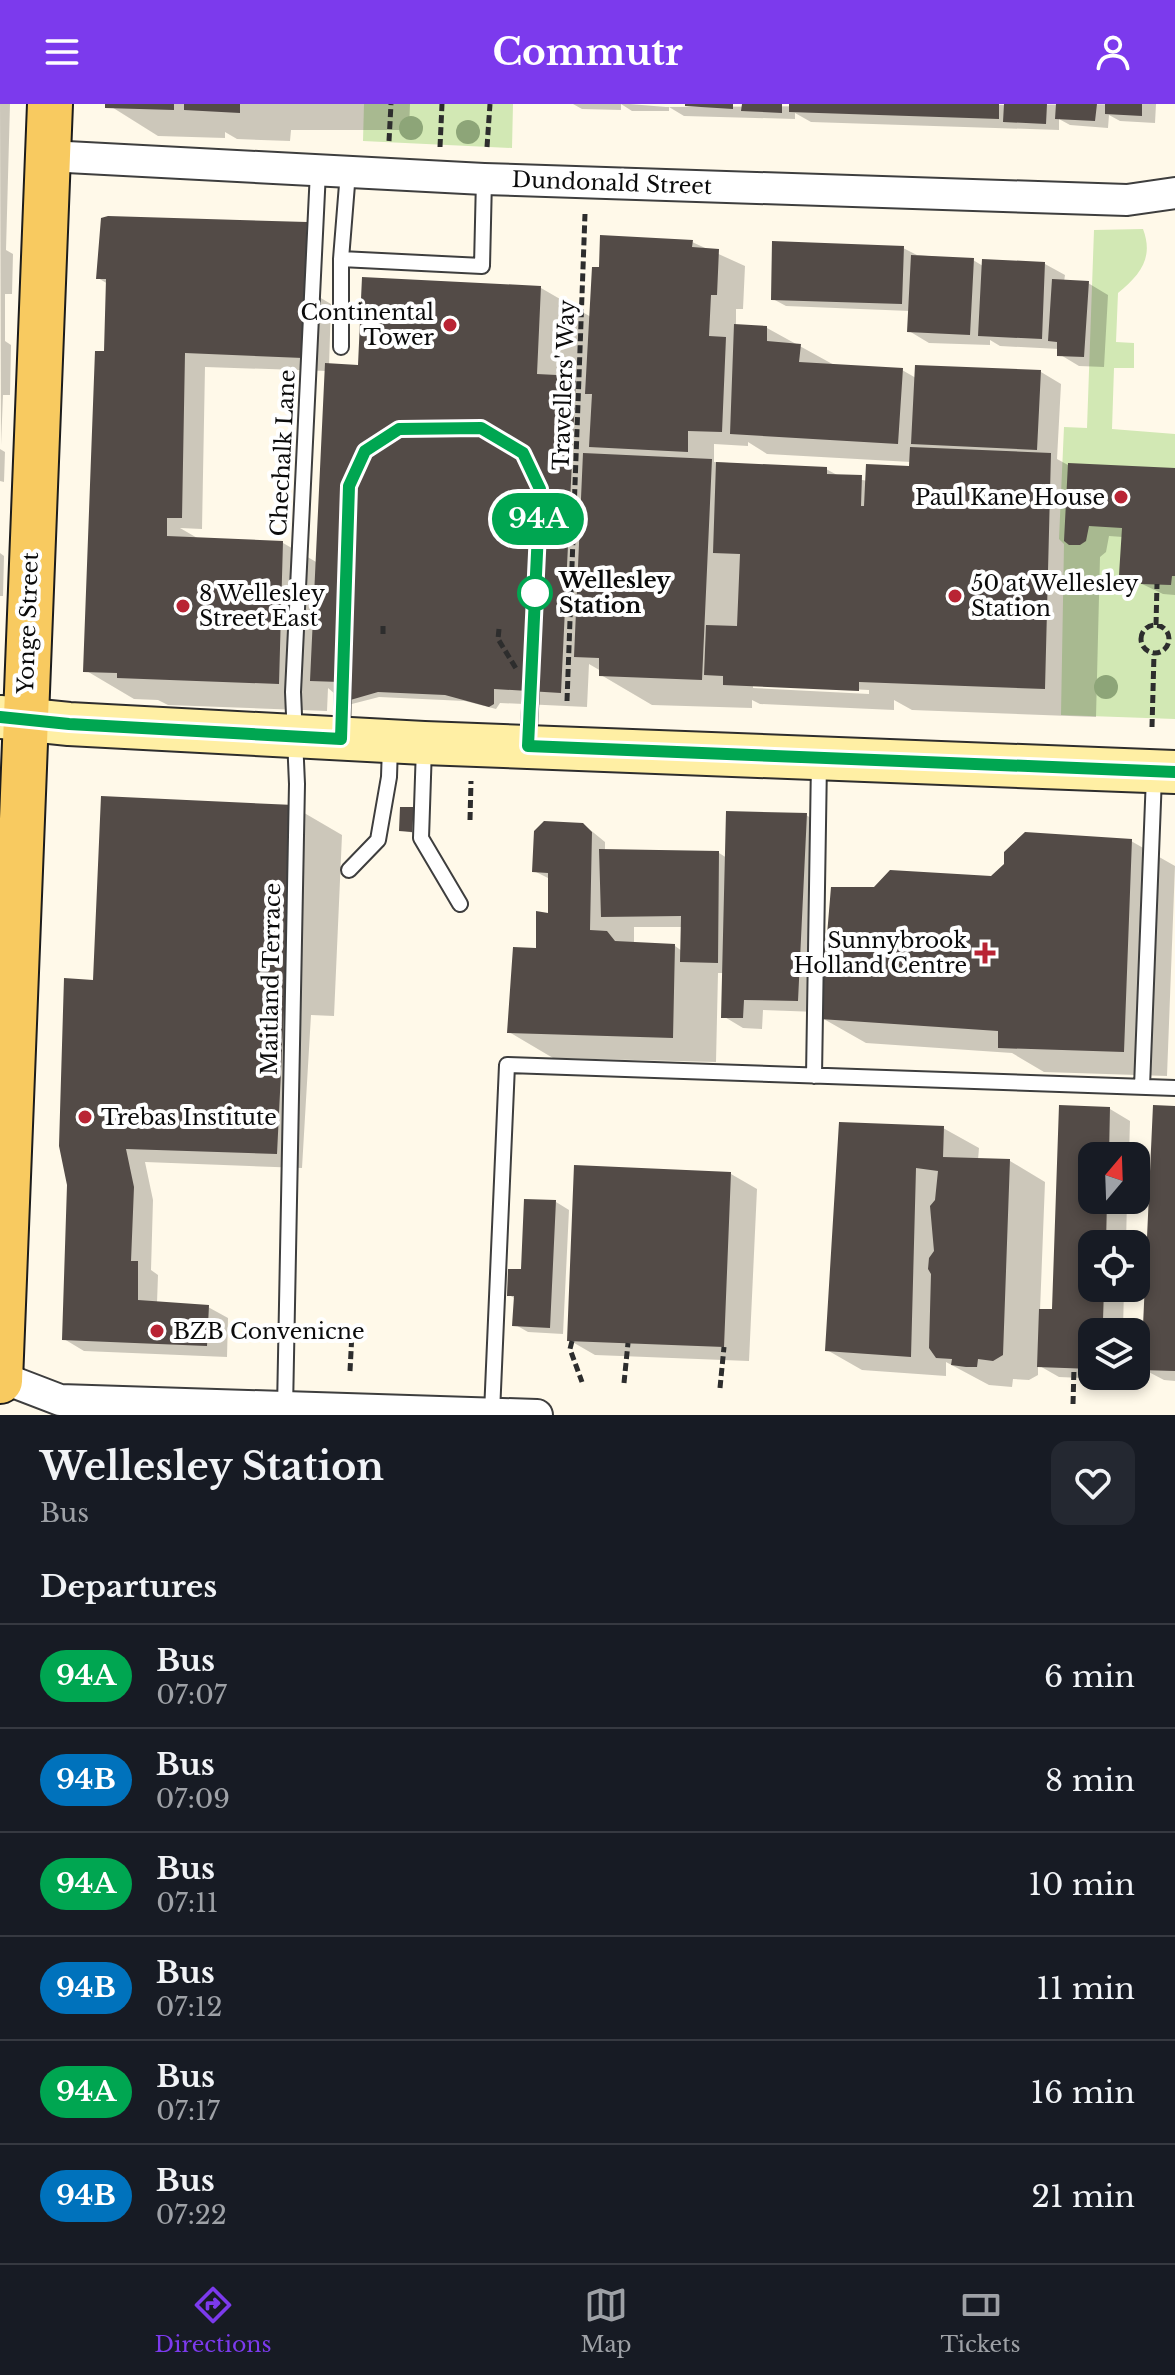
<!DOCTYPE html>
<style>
:root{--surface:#171b24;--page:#242831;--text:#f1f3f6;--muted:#9ea1a6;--line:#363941;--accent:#7c3aed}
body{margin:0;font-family:"Libre Baskerville",serif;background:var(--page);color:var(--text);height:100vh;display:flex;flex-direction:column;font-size:30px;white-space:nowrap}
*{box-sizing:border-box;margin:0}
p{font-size:26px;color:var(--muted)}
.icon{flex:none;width:44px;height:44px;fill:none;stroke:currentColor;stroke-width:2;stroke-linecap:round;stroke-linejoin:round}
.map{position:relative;height:1311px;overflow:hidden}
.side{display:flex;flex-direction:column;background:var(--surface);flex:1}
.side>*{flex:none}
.badge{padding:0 16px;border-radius:26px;font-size:28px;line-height:52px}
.needle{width:52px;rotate:19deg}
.tools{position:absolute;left:1078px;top:1038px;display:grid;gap:16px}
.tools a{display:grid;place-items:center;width:72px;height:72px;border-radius:16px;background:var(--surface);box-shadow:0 4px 12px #0003;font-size:40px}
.map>.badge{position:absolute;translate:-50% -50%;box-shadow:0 0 0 4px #fff}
h2{padding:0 40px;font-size:30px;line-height:72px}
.round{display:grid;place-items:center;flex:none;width:84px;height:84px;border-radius:16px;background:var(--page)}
.headline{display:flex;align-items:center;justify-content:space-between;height:136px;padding:0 40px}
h1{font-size:38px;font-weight:700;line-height:60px}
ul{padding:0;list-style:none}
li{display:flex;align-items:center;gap:24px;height:104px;padding:0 40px;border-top:2px solid var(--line)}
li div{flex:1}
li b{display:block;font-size:30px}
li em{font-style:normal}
li .badge{min-width:88px;font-weight:700;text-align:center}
header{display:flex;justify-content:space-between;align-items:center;height:104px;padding:0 40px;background:var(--accent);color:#fff;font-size:36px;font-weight:700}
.tab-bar{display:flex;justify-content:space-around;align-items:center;height:112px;border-top:2px solid var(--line);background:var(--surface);font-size:22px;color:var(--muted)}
.tab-bar a{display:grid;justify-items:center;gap:4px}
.tab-bar .selected{color:var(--accent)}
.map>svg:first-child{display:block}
.green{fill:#d2e8b4}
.shadow{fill:#0003;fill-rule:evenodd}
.building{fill:#534b47}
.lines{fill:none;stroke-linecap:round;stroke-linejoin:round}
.lane-casing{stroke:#3e3e3e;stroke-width:18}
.street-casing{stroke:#3e3e3e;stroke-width:34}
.secondary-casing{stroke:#2d2d2d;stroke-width:46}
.primary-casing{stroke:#1c1c1c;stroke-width:48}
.path{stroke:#2d2d2d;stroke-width:5;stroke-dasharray:8 4;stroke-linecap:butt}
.lane{stroke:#fff;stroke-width:14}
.street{stroke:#fff;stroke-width:30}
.secondary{stroke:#ffefa4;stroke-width:42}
.primary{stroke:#f8ca60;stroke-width:44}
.tree{fill:#8da578}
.line-casing{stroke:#fff;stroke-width:18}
.line{stroke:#00a651;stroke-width:12}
.poi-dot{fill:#b92434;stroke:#fff;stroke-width:3}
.stop-dot{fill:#fff;stroke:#00a651;stroke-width:4}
.labels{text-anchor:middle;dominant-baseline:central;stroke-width:8;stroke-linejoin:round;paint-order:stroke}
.street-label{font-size:22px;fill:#0b0b0b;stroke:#fff}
.poi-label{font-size:22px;fill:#0b0b0b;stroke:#fff;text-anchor:start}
.stop-label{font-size:22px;font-weight:bold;fill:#0b0b0b;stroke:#fff;text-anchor:start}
</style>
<header><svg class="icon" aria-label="menu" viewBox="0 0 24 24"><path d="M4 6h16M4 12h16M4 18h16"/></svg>Commutr<svg class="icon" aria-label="person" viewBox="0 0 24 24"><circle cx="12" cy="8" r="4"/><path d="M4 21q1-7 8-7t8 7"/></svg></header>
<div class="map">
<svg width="1175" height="1311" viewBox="0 0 1175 1311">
<rect width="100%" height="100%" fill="#fff9e9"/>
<!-- green -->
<path class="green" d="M 364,0 L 513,0 L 512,44 L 363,37 Z
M 1143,125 C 1154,154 1140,171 1118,189 L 1116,238 L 1134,239 L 1134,264 L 1114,264 L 1112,325 L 1175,330 L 1175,615 L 1061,611 L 1064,440 L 1059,435 L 1064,323 L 1087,324 L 1094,126 Z"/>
<!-- shadow -->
<path class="shadow" d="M 0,0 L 10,0 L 6,146 L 13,150 L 12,190 L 5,190 L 5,237 L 11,241 L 10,291 L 3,291 L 1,341 Z
M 107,0 L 410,0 L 409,26 L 291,26 L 290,37 L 237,35 L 225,28 L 225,34 L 158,32 Z
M 573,0 L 630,0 L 666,3 L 1156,0 L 1155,19 L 1120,17 L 1109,11 L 1108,24 L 1070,21 L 1059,15 L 1059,26 L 811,18 L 795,9 L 795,15 L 684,12 L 669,3 L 669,7 L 632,7 L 621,0 L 621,6 L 582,5 Z
M 306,120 L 320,128 L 319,193 L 331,200 L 329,262 L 366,263 L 541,184 L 591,213 L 692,138 L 745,162 L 743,205 L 736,205 L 736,222 L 767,224 L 836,262 L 902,266 L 916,274 L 1041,268 L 1061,280 L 1057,355 L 1068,361 L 1175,366 L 1175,491 L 1163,490 L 1121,470 L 1123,433 L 1109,432 L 1106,448 L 1100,453 L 1096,613 L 912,606 L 894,596 L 894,606 L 760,600 L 752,596 L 752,604 L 652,601 L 601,571 L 601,567 L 589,560 L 587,603 L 500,599 L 496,605 L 465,597 L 379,593 L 348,601 L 328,584 L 327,607 L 168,601 L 158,596 L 134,595 L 85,566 L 112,249 L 108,180 L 98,174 ZM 205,263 L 327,267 L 318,459 L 283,439 L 199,435 L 180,424 L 202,425 ZM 748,338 L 767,350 L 911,358 L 911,364 L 868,377 L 839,372 L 826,365 L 714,358 L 714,340 L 748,342 ZM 753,580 L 869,586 L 869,590 L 753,584 Z
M 903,144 L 917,151 L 973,156 L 983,162 L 1045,160 L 1065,171 L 1064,178 L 1088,179 L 1108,191 L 1104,263 L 1079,262 L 1059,250 L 1059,245 L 1000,242 L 990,236 L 990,241 L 929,239 L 909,227 L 910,207 L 786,202 L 773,195 Z
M 0,345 L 5,348 L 4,378 L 0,377 Z
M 0,449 L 4,452 L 3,492 L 0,492 Z
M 294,703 L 342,731 L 334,912 L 311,911 L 302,1064 L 145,1058 L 153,1096 L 151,1166 L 158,1171 L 157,1199 L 208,1203 L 228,1214 L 227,1253 L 84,1247 L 64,1235 L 95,877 Z
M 413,705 L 419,709 L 418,730 L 401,726 Z
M 806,711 L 826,723 L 817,908 L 763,906 L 762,925 L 743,924 L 723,912 L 724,869 L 718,869 L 716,958 L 553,954 L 509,928 L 550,812 L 550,775 L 534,767 L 583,720 L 605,738 L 605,747 L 719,749 L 727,754 ZM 634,823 L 683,823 L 682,847 L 675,842 L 634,840 Z
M 1131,737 L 1175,762 L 1167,972 L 1044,968 L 1012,949 L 866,939 L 822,914 L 875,785 L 991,774 Z
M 1061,1003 L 1110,1005 L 1130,1017 L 1129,1052 L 1092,1052 L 1092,1096 L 1127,1096 L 1126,1140 L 1092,1140 L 1092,1184 L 1124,1184 L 1123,1226 L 1126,1228 L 1092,1228 L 1092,1272 L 1127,1272 L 1127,1276 L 1059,1273 L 1038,1261 L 1038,1271 L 1029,1276 L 1013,1275 L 1012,1283 L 989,1281 L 946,1258 L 946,1272 L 862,1266 L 827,1246 L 841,1020 L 943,1024 L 979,1044 L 978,1056 L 1010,1057 L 1045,1078 L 1040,1207 L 1053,1207 Z
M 1175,1004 L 1175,1277 L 1164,1276 L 1143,1265 Z
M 731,1070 L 757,1085 L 749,1257 L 595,1251 L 569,1236 Z
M 556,1098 L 569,1106 L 563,1230 L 528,1228 L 514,1220 L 516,1195 L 509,1191 Z"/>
<!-- building -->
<path class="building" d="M 105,0 L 174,0 L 174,6 L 105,4 Z
M 184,0 L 240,0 L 240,9 L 184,6 Z
M 685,0 L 733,0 L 733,5 L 685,2 Z
M 742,0 L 782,0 L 782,9 L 741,7 Z
M 789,0 L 999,0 L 999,15 L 789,8 Z
M 1004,0 L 1047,0 L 1046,20 L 1003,18 Z
M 1056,0 L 1097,0 L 1095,17 L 1055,15 Z
M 1105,0 L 1142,0 L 1142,12 L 1105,10 Z
M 108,112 L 307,118 L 303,254 L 185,249 L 182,414 L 167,414 L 167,432 L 283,437 L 279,580 L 117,574 L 117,569 L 83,568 L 95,247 L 104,247 L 106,175 L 96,175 L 101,114 Z
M 600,131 L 693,136 L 692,143 L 719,145 L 717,191 L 711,191 L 709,232 L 726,233 L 722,328 L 688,327 L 688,348 L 589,343 L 592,290 L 585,290 L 592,163 L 599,163 Z
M 772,137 L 904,142 L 902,200 L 771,196 Z
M 911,151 L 974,154 L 970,231 L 907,228 Z
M 982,155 L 1045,158 L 1042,235 L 978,232 Z
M 362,173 L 541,182 L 537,270 L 576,272 L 561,589 L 494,585 L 494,600 L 489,603 L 445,591 L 378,588 L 340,599 L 340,578 L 310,577 L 325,259 L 358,261 Z
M 1052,175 L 1089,177 L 1084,253 L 1057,252 L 1057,238 L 1048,237 Z
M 734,220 L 767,222 L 767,237 L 801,240 L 799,258 L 903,264 L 898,340 L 730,330 Z
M 915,261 L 1041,266 L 1037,346 L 911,340 Z
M 910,343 L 1051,349 L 1045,585 L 859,578 L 859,587 L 723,581 L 723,572 L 704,571 L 706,521 L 737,522 L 740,450 L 713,449 L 716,358 L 827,363 L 827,370 L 862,371 L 861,402 L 864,402 L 866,360 L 909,362 Z
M 583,349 L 712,355 L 702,576 L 599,572 L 599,554 L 574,553 Z
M 1068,359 L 1175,364 L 1175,472 L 1172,472 L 1171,481 L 1141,480 L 1140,471 L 1119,471 L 1122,424 L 1089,422 L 1086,437 L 1080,441 L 1069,441 L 1064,437 Z
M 101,692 L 294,701 L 277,1050 L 126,1045 L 134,1083 L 131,1157 L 138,1157 L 138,1196 L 209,1201 L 207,1242 L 62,1236 L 67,1081 L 59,1042 L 64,874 L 93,876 Z
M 400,703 L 414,703 L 412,728 L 399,727 Z
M 726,707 L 807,709 L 798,897 L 744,896 L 743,914 L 721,914 Z
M 544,717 L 583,719 L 592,728 L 590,826 L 607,827 L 615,837 L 675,840 L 673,934 L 507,929 L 513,843 L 536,844 L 536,807 L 548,809 L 548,769 L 532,768 L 534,727 Z
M 1025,728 L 1132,735 L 1124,948 L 998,944 L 998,927 L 820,915 L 831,783 L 874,783 L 890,766 L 991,772 L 1004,760 L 1004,748 Z
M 599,745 L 719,747 L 718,859 L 680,858 L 681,812 L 601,813 Z
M 1059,1001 L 1110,1003 L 1109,1052 L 1092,1052 L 1092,1096 L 1107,1096 L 1106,1140 L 1092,1140 L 1092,1184 L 1104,1184 L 1103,1216 L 1109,1216 L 1108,1228 L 1092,1228 L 1092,1265 L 1037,1263 L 1039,1205 L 1052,1205 Z
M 1153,1001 L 1175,1002 L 1175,1267 L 1141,1266 Z
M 839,1018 L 944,1022 L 943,1053 L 1010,1055 L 1003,1251 L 993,1257 L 978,1255 L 977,1263 L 966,1263 L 951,1261 L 952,1255 L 936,1254 L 929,1244 L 931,1170 L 928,1165 L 929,1154 L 934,1147 L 930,1102 L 935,1096 L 938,1067 L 916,1064 L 911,1253 L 825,1247 Z
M 574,1061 L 731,1068 L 724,1243 L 567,1237 Z
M 524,1095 L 556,1096 L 550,1224 L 512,1222 L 514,1192 L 507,1192 L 508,1165 L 521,1165 Z"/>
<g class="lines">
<!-- lane casing -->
<g class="lane-casing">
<path id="lane" d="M 348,68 L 341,155 L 482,162 L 484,75
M 341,155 L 341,243
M 342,630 L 343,580
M 528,642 L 531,586
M 424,643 L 421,734 L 460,800
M 349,766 L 378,736 L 389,673 L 390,642
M 814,972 L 819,658
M 1142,983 L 1154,672
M 285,1305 L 297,680 L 293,588 L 318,67
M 492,1309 L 507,961 L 1175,984"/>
</g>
<!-- street casing -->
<g class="street-casing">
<path id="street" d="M 48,52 L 484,75 L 1127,96 L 1175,89
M 0,1273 L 60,1296 L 537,1311"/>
</g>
<!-- secondary casing -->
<g class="secondary-casing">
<path id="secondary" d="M 0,613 L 69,620 L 424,639 L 1175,668"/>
</g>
<!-- primary casing -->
<g class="primary-casing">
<path id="primary" d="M 0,1277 L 50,0"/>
</g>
<!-- path -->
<path class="path" d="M 389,37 L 391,0
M 440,43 L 442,0
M 487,43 L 490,0
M1141 535a14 14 0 1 1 28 0a14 14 0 1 1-28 0Z
M 1156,521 L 1157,480
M 499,525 L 498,535 L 517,566
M 383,530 L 383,520
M 567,597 L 585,110
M 1152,623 L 1154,550
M 470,716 L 471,677
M 572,1237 L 570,1245 L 582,1278
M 350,1267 L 352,1229
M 624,1279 L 628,1239
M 720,1284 L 724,1243
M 1073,1300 L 1074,1264"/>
<!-- lane -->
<use href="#lane" class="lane"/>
<!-- street -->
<use href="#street" class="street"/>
<!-- secondary -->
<use href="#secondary" class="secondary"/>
<!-- primary -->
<use href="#primary" class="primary"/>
</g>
<!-- trees -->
<g class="tree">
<circle cx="411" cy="24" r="12"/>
<circle cx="468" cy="28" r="12"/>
<circle cx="1106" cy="583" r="12"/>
</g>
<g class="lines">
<!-- line casing -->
<g class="line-casing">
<path id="line" d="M 0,613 L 69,620 L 341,635 L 349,382 L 365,347 L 399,325 L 481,324 L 523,349 L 540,385 L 528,642 L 1175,668"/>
</g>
<!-- line -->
<use href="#line" class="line"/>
</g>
<!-- markers -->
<g class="poi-dot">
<circle cx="450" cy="221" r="8"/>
<circle cx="1121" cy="393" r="8"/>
<circle cx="955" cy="492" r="8"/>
<circle cx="183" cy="502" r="8"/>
<path d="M981 837h8v8h8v8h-8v8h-8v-8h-8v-8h8z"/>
<circle cx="85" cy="1013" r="8"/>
<circle cx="157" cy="1227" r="8"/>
</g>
<circle class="stop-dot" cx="535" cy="489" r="16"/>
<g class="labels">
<!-- street labels -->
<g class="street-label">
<text transform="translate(612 79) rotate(2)">Dundonald Street</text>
<text transform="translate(564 281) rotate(-88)">Travellers' Way</text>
<text transform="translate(283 349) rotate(-87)">Chechalk Lane</text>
<text transform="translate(28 519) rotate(-88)">Yonge Street</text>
<text transform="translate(271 875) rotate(-89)">Maitland Terrace</text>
</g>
<!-- poi labels -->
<g class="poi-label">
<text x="434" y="208" text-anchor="end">Continental<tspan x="434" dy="25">Tower</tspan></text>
<text x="1105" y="393" text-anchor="end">Paul Kane House</text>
<text x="971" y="479">50 at Wellesley<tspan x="971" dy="25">Station</tspan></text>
<text x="199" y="489">8 Wellesley<tspan x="199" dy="25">Street East</tspan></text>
<text x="967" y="836" text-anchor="end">Sunnybrook<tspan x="967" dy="25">Holland Centre</tspan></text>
<text x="101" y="1013">Trebas Institute</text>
<text x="173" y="1227">BZB Convenicne</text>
</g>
<!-- stop labels -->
<g class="stop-label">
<text x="559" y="476">Wellesley<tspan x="559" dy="25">Station</tspan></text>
</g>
</g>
</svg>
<div class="tools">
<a><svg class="needle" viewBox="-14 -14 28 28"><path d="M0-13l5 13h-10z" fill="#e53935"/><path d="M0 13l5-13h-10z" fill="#9ea1a6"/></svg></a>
<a><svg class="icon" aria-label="locate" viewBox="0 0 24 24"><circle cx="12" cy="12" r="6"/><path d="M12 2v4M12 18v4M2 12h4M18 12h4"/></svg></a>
<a><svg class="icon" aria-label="layers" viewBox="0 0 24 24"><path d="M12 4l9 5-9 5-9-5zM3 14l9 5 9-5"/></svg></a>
</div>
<b class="badge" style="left:538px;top:415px;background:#00a651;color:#fff">94A</b>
</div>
<section class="side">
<div class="headline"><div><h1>Wellesley Station</h1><p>Bus</p></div><a class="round"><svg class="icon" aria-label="heart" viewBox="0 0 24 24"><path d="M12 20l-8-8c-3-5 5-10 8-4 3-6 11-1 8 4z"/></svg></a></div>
<h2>Departures</h2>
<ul>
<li><span class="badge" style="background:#00a651;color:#fff">94A</span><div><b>Bus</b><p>07:07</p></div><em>6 min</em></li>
<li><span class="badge" style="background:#0072bc;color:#fff">94B</span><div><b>Bus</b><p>07:09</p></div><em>8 min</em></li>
<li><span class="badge" style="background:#00a651;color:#fff">94A</span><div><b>Bus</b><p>07:11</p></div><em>10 min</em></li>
<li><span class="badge" style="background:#0072bc;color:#fff">94B</span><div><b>Bus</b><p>07:12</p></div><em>11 min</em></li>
<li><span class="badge" style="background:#00a651;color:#fff">94A</span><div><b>Bus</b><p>07:17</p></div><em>16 min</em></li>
<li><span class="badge" style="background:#0072bc;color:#fff">94B</span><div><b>Bus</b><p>07:22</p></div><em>21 min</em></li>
</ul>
</section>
<nav class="tab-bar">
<a class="selected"><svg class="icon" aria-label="directions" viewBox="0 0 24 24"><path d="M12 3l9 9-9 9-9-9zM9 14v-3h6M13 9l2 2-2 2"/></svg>Directions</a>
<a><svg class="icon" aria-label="map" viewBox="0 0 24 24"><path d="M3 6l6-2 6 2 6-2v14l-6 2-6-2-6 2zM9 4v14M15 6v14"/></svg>Map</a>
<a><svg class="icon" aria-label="tickets" viewBox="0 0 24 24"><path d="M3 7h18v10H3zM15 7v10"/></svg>Tickets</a>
</nav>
